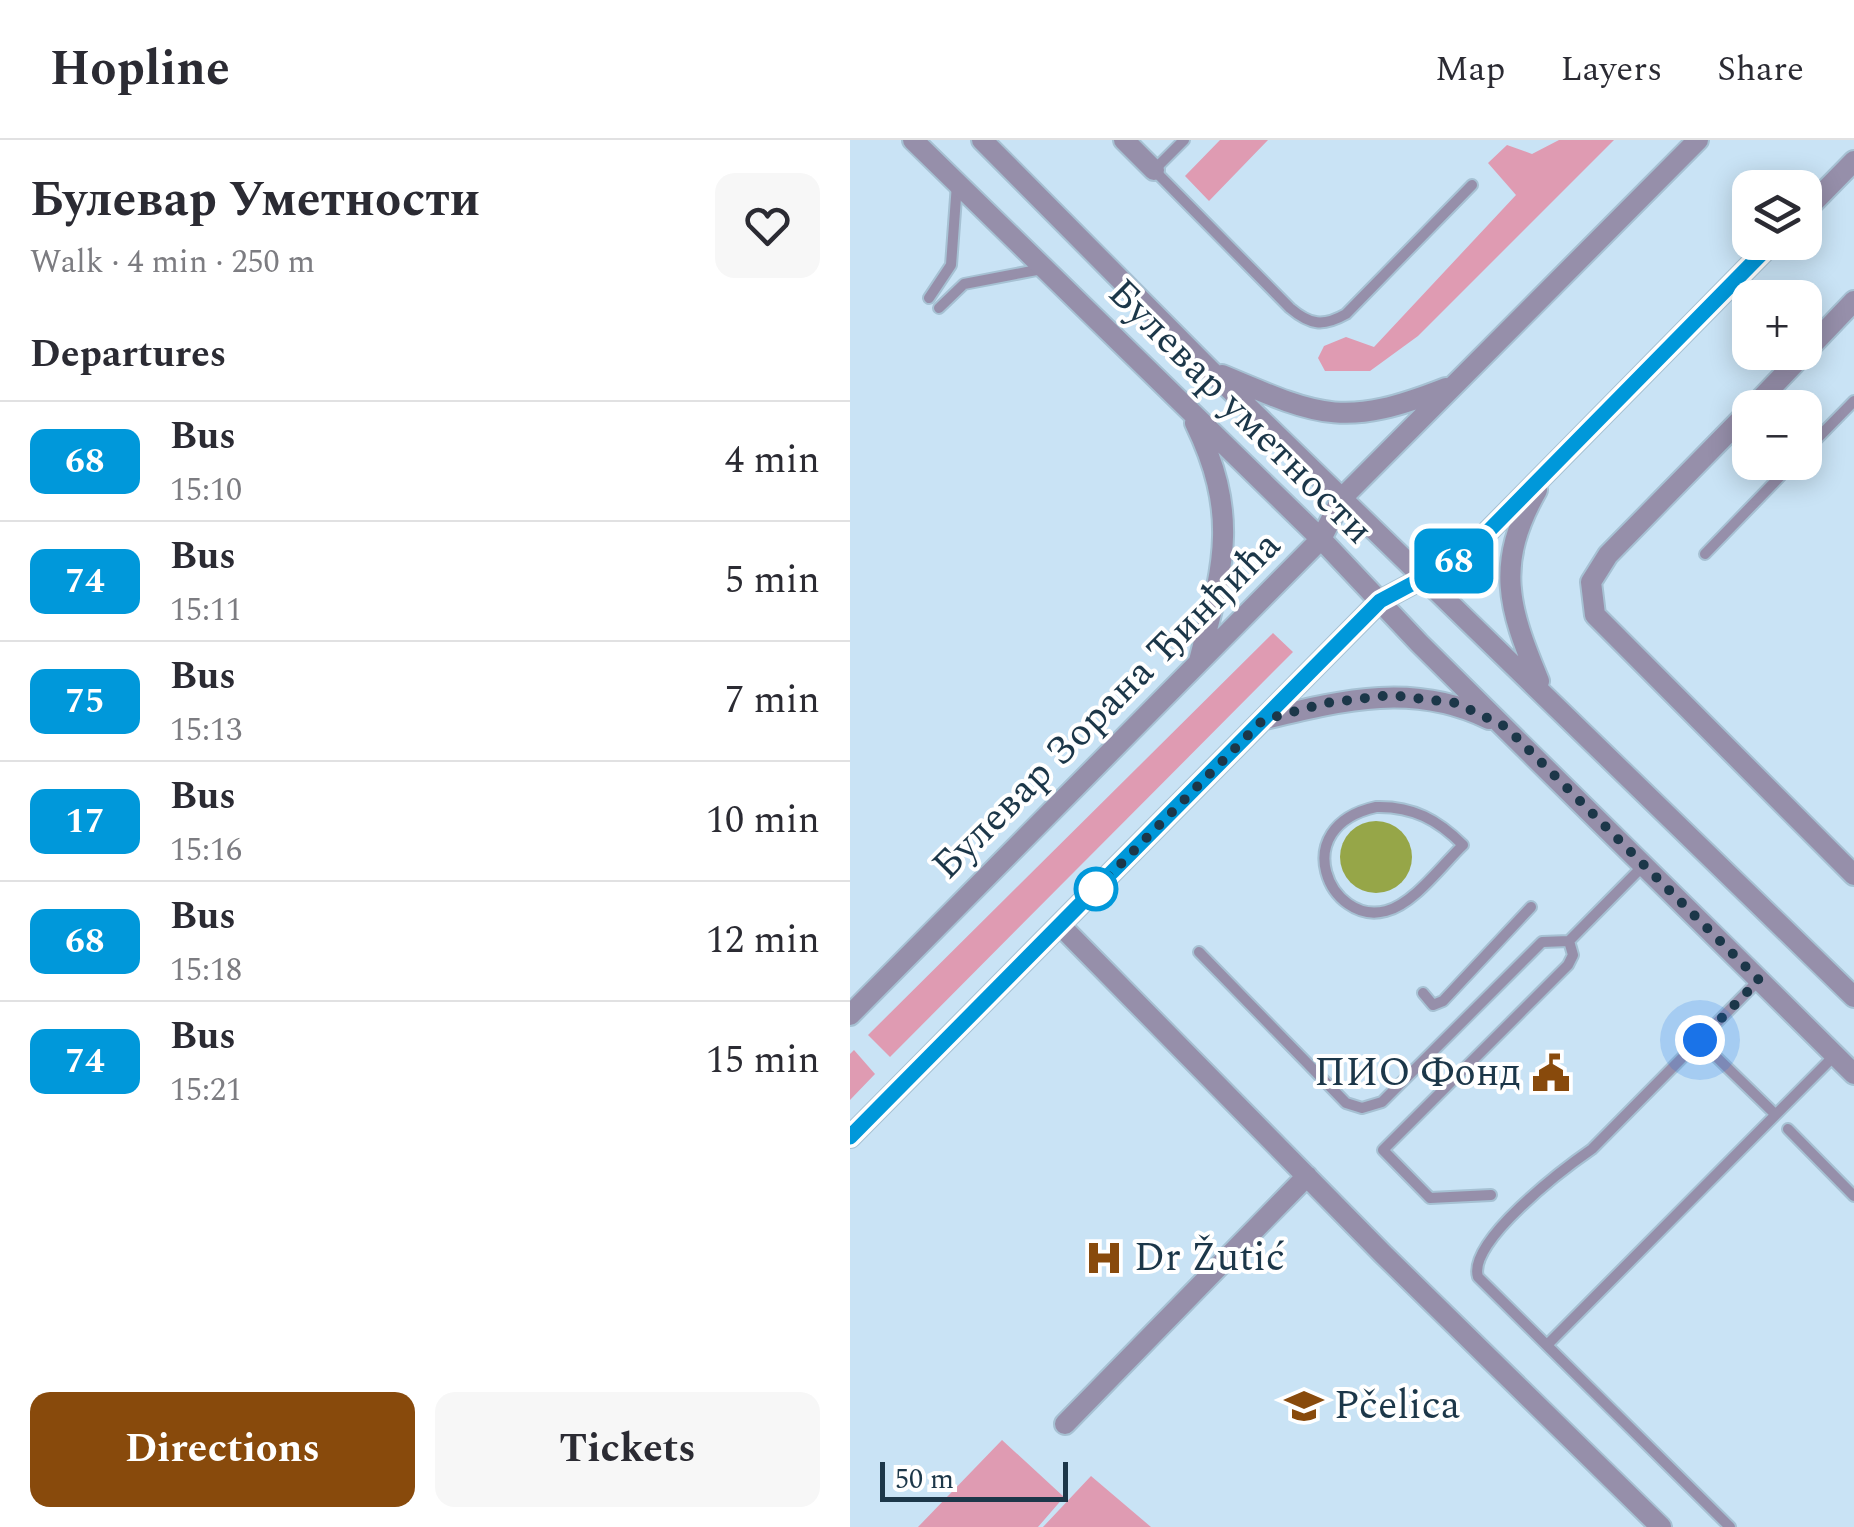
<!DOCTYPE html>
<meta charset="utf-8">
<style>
:root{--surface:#fff;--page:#f7f7f7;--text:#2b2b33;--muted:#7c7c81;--line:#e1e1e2;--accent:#884a0c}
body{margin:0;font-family:Spectral,serif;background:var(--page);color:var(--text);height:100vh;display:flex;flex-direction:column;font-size:38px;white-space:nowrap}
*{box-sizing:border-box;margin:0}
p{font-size:32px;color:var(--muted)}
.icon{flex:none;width:55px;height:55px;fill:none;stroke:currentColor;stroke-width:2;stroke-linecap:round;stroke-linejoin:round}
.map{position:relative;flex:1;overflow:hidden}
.sheet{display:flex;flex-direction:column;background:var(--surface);width:850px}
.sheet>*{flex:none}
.badge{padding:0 20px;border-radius:15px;font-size:35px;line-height:65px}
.tools{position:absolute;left:882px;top:30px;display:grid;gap:20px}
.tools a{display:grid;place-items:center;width:90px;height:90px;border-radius:20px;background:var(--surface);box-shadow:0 5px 25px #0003;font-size:50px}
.scale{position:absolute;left:30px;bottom:25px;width:188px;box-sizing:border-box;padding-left:10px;border:5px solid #1c3749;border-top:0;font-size:28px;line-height:35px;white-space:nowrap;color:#1c3749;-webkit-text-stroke:8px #fff;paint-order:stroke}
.you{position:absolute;width:50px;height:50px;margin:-25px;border:8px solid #fff;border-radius:50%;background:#1a73e8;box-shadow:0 0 0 15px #1a73e833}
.map>.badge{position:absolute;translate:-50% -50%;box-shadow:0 0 0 5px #fff}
h2{padding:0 30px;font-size:38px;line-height:90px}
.round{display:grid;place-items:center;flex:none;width:105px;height:105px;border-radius:20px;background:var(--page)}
.overview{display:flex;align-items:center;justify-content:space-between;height:170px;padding:0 30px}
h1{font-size:48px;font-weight:700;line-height:75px}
.button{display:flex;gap:20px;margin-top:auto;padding:20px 30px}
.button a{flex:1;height:115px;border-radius:20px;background:var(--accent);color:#fff;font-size:40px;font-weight:700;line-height:115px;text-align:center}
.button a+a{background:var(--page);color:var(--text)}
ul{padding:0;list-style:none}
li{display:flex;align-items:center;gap:30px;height:120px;padding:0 30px;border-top:2px solid var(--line)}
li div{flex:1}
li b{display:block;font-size:38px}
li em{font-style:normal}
li .badge{min-width:110px;font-weight:700;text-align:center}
header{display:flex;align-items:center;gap:60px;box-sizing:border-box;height:140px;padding:0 50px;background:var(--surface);border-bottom:2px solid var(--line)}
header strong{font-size:48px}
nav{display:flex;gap:55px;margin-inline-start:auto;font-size:35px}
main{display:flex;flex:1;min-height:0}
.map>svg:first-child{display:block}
.green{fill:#df9bb2}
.water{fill:#96a648}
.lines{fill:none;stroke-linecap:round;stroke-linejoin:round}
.service-casing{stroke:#a6c1d3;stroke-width:14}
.minor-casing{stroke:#a6c1d3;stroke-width:24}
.tertiary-casing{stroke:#a6c1d3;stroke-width:24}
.service{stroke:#968faa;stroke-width:10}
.minor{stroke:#968faa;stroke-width:20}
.tertiary{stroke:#968faa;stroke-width:20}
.line-casing{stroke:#fff;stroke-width:22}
.line{stroke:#0098da;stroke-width:15}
.walk{stroke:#1c3749;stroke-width:10;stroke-dasharray:0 18}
.stop-dot{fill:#fff;stroke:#0098da;stroke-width:5}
.labels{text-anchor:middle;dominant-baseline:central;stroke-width:8;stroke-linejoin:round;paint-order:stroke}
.street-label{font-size:40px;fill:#1c3749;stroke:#fff}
.poi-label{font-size:40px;fill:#1c3749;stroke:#fff;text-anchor:start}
</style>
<header>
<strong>Hopline</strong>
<nav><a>Map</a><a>Layers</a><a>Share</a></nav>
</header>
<main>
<section class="sheet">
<div class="overview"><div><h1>Булевар Уметности</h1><p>Walk · 4 min · 250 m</p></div><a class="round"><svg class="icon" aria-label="heart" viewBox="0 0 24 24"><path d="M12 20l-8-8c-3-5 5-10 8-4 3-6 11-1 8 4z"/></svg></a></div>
<h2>Departures</h2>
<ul>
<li><span class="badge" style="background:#0098da;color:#fff">68</span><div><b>Bus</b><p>15:10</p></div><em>4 min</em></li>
<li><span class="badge" style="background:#0098da;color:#fff">74</span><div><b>Bus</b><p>15:11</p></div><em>5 min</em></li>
<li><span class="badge" style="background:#0098da;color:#fff">75</span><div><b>Bus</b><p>15:13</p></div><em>7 min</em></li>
<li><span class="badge" style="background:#0098da;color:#fff">17</span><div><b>Bus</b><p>15:16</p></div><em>10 min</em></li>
<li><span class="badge" style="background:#0098da;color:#fff">68</span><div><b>Bus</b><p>15:18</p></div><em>12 min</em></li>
<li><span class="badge" style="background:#0098da;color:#fff">74</span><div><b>Bus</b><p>15:21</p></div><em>15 min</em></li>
</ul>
<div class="button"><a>Directions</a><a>Tickets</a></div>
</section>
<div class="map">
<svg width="1004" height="1387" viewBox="0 0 1004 1387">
<rect width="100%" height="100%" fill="#c9e3f5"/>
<!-- green -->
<path class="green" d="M 370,0 L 418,0 L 359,61 L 335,36 Z
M 709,0 L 764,0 L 568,196 L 520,231 L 475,231 L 468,218 L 474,206 L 496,197 L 524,207 L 666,55 L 638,23 L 657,5 L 682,14 Z
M 423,493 L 443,512 L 40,917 L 18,895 Z
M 4,910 L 25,934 L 0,960 L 0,914 Z
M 152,1300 L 214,1357 L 188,1387 L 68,1387 Z
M 241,1336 L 301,1387 L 193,1387 Z"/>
<!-- water -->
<path class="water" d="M490 717a36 36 0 1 1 72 0a36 36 0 1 1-72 0Z"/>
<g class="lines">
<!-- service casing -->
<g class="service-casing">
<path id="service" d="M 334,0 L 304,30 L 440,168 C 460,185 473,187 496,174 L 622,45
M 79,158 L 101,125 L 107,44
M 89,168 L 114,144 L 192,129
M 955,311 L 1004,261
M 855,414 L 944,322
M 526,667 C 563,666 588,680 613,705 C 592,725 564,764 536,771 C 480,786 436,687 526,667 Z
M 349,812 L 496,963 L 512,968 L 532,962 L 692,802 L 719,801 L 793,726
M 573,853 L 583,865 L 593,861 L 681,767
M 849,900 L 925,974
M 938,989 L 1004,1056
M 641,1055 L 580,1058 L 533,1010 L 718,825 L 723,815 L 719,801
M 698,1204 L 985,915
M 880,1387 L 628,1137 C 617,1102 713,1029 742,1009 L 909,840"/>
</g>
<!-- minor casing -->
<g class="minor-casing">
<path id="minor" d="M 274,0 L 304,30
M 902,268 L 1004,161
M 900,270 L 758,415 L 741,442 L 745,475 L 1004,735
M 210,785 L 533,1114 L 811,1387
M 215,1284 L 457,1036"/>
</g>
<!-- tertiary casing -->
<g class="tertiary-casing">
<path id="tertiary" d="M 63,0 L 471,399 L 569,503 L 1004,934
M 132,0 L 360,230 L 1004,857
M 955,71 L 1004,21
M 372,235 C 471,277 494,288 596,248
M 345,283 C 390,376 373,427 349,521
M 687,350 C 645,424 658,467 689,541
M 415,579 C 493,560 564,542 639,579
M 0,875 L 471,399 L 492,358 L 848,0
M 0,997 L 530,461 L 614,416 L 923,102"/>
</g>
<!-- service -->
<use href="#service" class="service"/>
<!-- minor -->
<use href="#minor" class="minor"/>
<!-- tertiary -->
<use href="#tertiary" class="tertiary"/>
</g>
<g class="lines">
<!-- line casing -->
<g class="line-casing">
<path id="line" d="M 0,997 L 530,461 L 614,416 L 923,102"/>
</g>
<!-- line -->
<use href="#line" class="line"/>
<!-- walk -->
<path class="walk" d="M 246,749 L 413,580 L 476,563 L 540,555 L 606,563 L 656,587 L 909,840 L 850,900"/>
</g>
<!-- icons -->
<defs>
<g id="civic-bare" transform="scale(3)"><path d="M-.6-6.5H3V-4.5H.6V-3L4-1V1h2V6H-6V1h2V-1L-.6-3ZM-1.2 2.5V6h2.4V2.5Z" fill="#884a0c" stroke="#fff" stroke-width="2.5" paint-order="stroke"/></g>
<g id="hospital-bare" transform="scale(3)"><path d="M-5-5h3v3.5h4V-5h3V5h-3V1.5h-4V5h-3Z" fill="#884a0c" stroke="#fff" stroke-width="2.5" paint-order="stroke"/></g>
<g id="school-bare" transform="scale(3)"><path d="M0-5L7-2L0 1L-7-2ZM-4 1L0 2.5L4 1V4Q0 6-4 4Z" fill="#884a0c" stroke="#fff" stroke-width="2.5" paint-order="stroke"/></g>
</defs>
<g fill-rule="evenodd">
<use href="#civic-bare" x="701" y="933"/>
<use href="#hospital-bare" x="254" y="1118"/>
<use href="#school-bare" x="454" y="1266"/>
</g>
<!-- markers -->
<circle class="stop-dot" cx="246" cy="749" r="20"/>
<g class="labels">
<!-- street labels -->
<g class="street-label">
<text transform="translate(390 272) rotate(45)">Булевар уметности</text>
<text transform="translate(257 566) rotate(-45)">Булевар Зорана Ђинђића</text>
</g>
<!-- poi labels -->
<g class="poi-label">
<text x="671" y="933" text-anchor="end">ПИО Фонд</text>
<text x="284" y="1118">Dr Žutić</text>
<text x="484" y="1266">Pčelica</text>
</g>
</g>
</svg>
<div class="tools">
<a><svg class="icon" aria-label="layers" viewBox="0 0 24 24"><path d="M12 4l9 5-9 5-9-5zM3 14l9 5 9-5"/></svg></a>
<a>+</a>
<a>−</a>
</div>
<div class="scale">50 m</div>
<div class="you" style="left:850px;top:900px"></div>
<b class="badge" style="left:604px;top:421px;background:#0098da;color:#fff">68</b>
</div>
</main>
